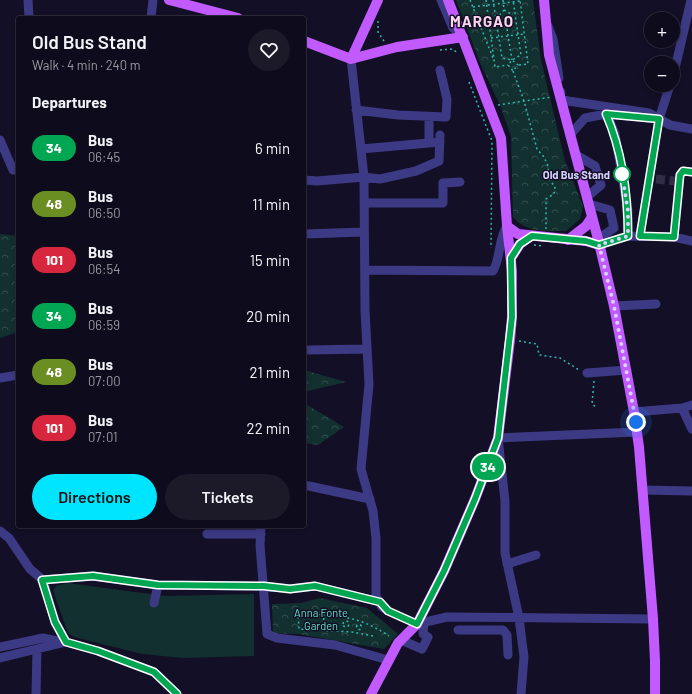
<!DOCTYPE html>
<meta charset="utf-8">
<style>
:root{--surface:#0e0b1c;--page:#1c1929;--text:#f1f3f6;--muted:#9b9ba3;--line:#2e2b3b;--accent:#00e5ff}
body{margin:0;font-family:Barlow,sans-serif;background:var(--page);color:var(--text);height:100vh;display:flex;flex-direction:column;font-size:15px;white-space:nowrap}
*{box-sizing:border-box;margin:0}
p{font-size:13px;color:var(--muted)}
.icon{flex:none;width:22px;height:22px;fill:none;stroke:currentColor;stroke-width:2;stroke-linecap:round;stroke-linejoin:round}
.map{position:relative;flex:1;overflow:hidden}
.details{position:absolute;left:16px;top:16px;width:290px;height:512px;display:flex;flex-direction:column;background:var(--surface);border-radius:4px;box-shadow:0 2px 6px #0003,0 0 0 1px var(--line)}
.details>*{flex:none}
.badge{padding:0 8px;border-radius:13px;font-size:14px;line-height:26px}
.tools{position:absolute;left:644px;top:12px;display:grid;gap:8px}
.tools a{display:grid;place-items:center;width:36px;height:36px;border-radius:50%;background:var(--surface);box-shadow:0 2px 6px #0003,0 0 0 1px var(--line);font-size:20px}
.you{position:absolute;width:20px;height:20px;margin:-10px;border:3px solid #fff;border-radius:50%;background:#1a73e8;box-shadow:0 0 0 6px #1a73e833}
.map>.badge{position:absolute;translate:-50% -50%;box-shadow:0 0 0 2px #fff}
h2{padding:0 16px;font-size:15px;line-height:36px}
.round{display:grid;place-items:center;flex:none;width:42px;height:42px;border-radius:21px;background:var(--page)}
.headline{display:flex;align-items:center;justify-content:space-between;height:68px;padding:0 16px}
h1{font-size:19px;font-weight:600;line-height:30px}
.action{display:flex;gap:8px;margin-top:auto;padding:8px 16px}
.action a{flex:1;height:46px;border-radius:24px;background:var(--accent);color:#111;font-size:16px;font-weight:600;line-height:46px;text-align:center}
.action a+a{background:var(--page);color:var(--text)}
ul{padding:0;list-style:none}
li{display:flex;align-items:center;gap:12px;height:56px;padding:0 16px}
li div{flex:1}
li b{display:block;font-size:15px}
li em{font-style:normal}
li .badge{min-width:44px;font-weight:700;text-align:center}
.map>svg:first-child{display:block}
.forest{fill:url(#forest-crowns)}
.garden{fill:#12302f}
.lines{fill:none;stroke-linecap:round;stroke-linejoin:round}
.minor-tunnel{stroke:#312d47;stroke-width:9;stroke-dasharray:9 4.5;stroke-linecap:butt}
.path{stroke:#2fb8b0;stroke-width:1.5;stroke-dasharray:2 3;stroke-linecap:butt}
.minor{stroke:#3d3a85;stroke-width:9}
.major{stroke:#c25bff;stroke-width:10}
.line-casing{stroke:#fff;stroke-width:9}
.line{stroke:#00a651;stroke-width:6}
.walk{stroke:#d9d4ff;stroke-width:4;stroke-dasharray:0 7.2}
.stop-dot{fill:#fff;stroke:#00a651;stroke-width:2}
.labels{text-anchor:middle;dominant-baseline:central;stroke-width:3;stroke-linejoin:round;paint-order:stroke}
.stop-label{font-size:11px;font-weight:bold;fill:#d9d4ff;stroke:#130f26;text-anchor:end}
.park-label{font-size:11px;fill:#5fe0c0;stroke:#130f26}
.district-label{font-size:15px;font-weight:bold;letter-spacing:1px;fill:#ffd6f0;stroke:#130f26}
</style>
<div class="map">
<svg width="692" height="694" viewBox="0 0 692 694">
<defs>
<pattern id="forest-crowns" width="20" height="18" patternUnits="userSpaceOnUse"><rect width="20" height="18" fill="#12302f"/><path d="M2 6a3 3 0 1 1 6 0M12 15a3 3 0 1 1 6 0" fill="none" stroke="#344d4e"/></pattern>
</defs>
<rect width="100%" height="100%" fill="#130f26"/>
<!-- forest -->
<path class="forest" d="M 456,0 L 533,0 L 541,60 L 565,161 L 583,206 L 580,219 L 566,231 C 547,231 526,233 513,217 L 511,136 L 500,105 L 481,65 Z
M 0,234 L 18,236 L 18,332 L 0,338 Z
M 304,370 L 346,382 L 304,392 Z
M 304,403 L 344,427 L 318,445 L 304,443 Z
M 320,598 L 367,608 L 398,634 L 384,649 L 298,634 L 273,633 L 272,604 L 301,603 Z"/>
<!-- garden -->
<path class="garden" d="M 68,583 L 165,596 L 254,594 L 254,656 L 183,658 L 142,654 L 74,637 L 68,633 L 53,591 L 56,586 Z"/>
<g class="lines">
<!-- minor-tunnel -->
<path class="minor-tunnel" d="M 656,179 L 675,181"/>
<!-- path -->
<path class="path" d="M 470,0 L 493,58
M 486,0 L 495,67 L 508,65
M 493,0 L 502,58 L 512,60 L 518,65 L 513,71 L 508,65 L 512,60 L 521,55 L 513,0
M 503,0 L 504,10 L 499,16 L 500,25 L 507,29 L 512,60
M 473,7 L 520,1
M 504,10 L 511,14 L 513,23 L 507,29
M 378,21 L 378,32 L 384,41
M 491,38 L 524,34
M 440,50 L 452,49 L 458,53
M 519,65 L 528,64 L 520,0
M 513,71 L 524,101 L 537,149 L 544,157 L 548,166 L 549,179 L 555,187 L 554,194 L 546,199 L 546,229
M 469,82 L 492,141 L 491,248
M 498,105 L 552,97
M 534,245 L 543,246
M 519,341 L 537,344 L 539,355 L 560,358 L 579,370
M 594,381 L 592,404 L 597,408
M343 624a3 3 0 1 1 6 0a3 3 0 1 1-6 0Z
M356.5 627a2.5 2.5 0 1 1 5 0a2.5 2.5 0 1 1-5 0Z
M 323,630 L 324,615
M 373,636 L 352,632 L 299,629 L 298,613 C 336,616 356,614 389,636"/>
<!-- minor -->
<path class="minor" d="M 28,0 L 29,18
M 441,0 L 453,28 L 462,36
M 151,18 L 153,0
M 548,26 L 553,39 L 559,78
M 351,59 L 364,177 L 365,311 L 369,384 L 361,469 L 373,511 L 376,538 L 376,596 L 382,607 L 388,611 L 417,624 L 447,617 L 653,619
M 673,77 L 691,0
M 561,92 L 560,98 L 568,101 L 649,113 L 670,125 L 692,129
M 604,107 L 615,134 L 628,211 L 628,236
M 356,110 L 398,115 L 446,117 L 447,99 L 440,70
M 429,122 L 429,143
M 570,135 L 585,118 L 606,114 L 629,116
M 0,140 L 13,170
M 361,149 L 440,142
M 576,155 L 595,166 L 601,185 L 587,197
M 304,180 L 317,181 L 364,177 L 380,179 L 416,171 L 439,161 L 440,135
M 364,203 L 443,203 L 443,183 L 460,182
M 589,204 L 610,210 L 614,228 L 598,239
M 304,234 L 364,232
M 640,236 L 659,119 L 670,85
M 674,237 L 680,175 L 683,171 L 692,172
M 599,245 L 628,236 L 674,237 L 692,241
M 365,270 L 493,271 C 501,257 498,240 507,226
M 614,306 L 656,304
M 308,350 L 367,349
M 587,373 L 627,370
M 0,378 L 18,375
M 682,408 L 692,429
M 634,412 L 682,408 L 692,405
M 304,485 L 370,499
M 642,490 L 692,491
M 261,526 L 260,545 L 267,634 L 277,638 L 335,645 L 388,660
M 0,531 L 9,538 L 30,569 L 43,580 L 55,622 L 66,642 L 98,651 L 154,672 L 177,694
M 207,534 L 261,534
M 507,564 L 536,555
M 43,580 L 93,576 L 158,585 L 264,586 L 290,589 L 315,586 L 380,602
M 154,603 L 158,585
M 458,630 L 503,630 L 507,635 L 508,655
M 401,640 L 422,649 L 428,637 L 423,634 L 424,622
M 0,647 L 43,638 L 62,642
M 0,658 L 66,642
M 36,694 L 37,649
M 521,694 L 524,657 L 519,618 L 505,553 L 505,501 L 498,438 L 637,432"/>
<!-- major -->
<path class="major" d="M 169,0 L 238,18
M 544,0 L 549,55 L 598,239 L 614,306 L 634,412 L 639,447 L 653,619 L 655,661 L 655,694
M 304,41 L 351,59 L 397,47 L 463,37
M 351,59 L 378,0
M 507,226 L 518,234 L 586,241 L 599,245
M 568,240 L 586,226 L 592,217
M 511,258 L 520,244 L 531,236
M 371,694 L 398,643 L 417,624 L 444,571 L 475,499 L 498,438 L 510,340 L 512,317 L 512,271 L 507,226 L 501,138 L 448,0"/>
</g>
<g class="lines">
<!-- line casing -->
<g class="line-casing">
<path id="line" d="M 177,694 L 154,672 L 98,651 L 66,642 L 55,622 L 42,580 L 93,576 L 158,585 L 264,586 L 290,589 L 315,586 L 380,602 L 388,611 L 417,624 L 444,571 L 475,499 L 498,438 L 512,317 L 511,258 L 520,244 L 532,236 L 586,241 L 599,245 L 628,236 C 628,196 622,151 606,114 L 659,119 L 640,236 L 674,237 L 680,175 L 683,171 L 692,172"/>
</g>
<!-- line -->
<use href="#line" class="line"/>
<!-- walk -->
<path class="walk" d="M 622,174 L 628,211 L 628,236 L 599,245 L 614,306 L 636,422"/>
</g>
<!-- markers -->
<circle class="stop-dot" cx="622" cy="174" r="8"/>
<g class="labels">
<!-- stop labels -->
<g class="stop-label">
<text x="610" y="174">Old Bus Stand</text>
</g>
<!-- park labels -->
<g class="park-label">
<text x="321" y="612">Anna Fonte<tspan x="321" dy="13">Garden</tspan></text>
</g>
<!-- district labels -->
<g class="district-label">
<text x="482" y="21">MARGAO</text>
</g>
</g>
</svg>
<div class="tools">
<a>+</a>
<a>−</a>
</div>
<div class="you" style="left:636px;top:422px"></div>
<b class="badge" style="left:488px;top:467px;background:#00a651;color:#fff">34</b>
<section class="details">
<div class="headline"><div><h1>Old Bus Stand</h1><p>Walk · 4 min · 240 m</p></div><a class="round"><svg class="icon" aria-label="heart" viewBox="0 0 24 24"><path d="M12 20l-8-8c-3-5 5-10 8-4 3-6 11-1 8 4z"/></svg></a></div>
<h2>Departures</h2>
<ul>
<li><span class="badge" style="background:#00a651;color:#fff">34</span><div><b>Bus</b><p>06:45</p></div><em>6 min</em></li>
<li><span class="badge" style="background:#6b8e23;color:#fff">48</span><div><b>Bus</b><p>06:50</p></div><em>11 min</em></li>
<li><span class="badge" style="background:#d7263d;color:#fff">101</span><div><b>Bus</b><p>06:54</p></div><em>15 min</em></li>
<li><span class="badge" style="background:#00a651;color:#fff">34</span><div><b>Bus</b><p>06:59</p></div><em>20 min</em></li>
<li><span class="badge" style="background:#6b8e23;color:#fff">48</span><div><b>Bus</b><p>07:00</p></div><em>21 min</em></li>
<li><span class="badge" style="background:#d7263d;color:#fff">101</span><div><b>Bus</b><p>07:01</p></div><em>22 min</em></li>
</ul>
<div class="action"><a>Directions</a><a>Tickets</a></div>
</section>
</div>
